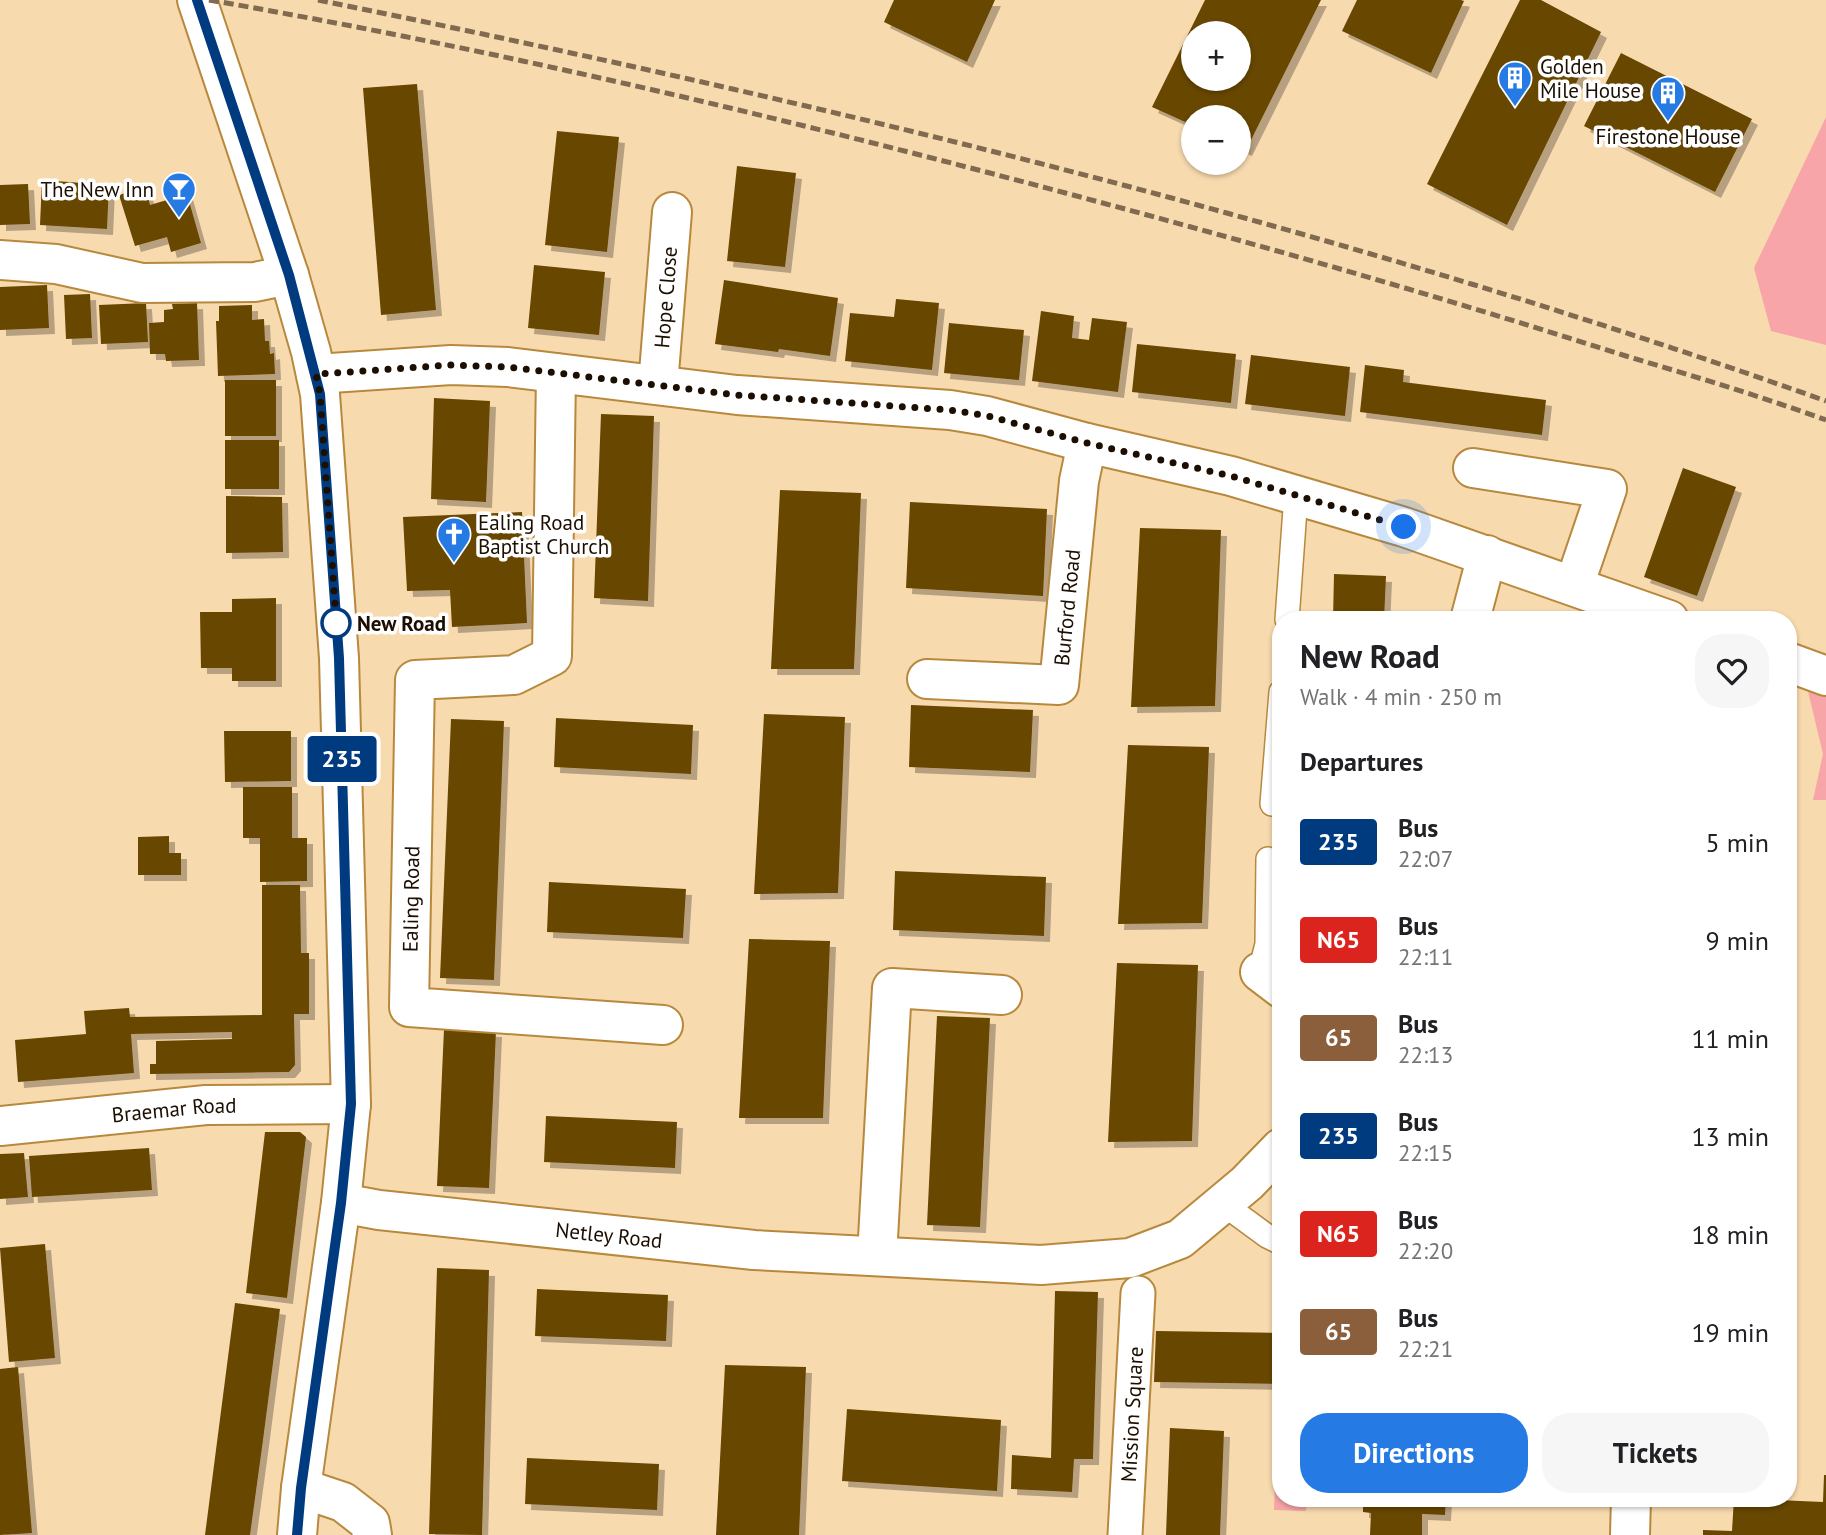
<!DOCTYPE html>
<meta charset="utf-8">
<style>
:root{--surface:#fff;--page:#f6f6f6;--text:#202124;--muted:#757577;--accent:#267ae4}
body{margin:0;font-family:"PT Sans",sans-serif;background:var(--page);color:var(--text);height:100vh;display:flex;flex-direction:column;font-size:26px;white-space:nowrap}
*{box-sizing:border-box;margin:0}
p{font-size:23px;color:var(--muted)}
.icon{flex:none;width:38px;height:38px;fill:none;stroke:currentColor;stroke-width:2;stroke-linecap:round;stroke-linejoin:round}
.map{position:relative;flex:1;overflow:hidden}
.side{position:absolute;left:1272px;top:611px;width:525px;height:896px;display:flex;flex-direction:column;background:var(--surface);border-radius:28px;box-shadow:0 2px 5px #0004}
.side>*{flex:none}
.badge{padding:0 14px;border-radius:5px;font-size:24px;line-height:46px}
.controls{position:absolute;left:1181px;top:21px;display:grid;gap:14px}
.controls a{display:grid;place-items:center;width:70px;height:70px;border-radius:50%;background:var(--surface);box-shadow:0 2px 5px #0004;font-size:35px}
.you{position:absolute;width:35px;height:35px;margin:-18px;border:5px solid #fff;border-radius:50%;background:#1a73e8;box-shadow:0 0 0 10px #1a73e833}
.map>.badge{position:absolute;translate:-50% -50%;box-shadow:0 0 0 4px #fff}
h2{padding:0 28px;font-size:26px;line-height:63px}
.round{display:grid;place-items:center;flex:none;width:74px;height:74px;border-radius:28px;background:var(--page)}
.headline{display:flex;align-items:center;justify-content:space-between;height:119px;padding:0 28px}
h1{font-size:33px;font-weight:600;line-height:52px}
.button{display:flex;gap:14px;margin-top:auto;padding:14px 28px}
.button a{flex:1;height:80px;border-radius:28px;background:var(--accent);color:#fff;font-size:28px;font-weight:600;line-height:80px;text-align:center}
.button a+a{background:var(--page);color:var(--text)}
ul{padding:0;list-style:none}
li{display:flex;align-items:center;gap:21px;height:98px;padding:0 28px}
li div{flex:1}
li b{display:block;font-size:26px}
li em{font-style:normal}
li .badge{min-width:77px;font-weight:700;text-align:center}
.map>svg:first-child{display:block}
.green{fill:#f7a5a8}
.building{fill:#684602;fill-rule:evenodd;filter:url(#shadow)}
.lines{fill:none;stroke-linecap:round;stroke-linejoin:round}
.service-casing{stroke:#b8893d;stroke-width:26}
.pedestrian-casing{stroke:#b8893d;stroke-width:37}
.minor-casing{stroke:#b8893d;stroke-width:42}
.secondary-casing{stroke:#b8893d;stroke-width:42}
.service{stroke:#fff;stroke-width:23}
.pedestrian{stroke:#fff;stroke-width:33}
.minor{stroke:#fff;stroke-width:38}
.secondary{stroke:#fff;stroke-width:38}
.rail{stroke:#806b50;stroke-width:5;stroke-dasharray:10 5;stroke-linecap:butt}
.line-casing{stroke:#fff;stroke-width:16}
.line{stroke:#003b80;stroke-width:10}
.walk{stroke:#1c0e00;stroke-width:7;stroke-dasharray:0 12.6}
.stop-dot{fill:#fff;stroke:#003b80;stroke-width:3.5}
.labels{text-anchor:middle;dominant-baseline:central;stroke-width:7;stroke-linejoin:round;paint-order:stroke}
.poi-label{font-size:21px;fill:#1c0e00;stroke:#fff;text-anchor:start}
.street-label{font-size:21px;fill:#1c0e00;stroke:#fff}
.stop-label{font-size:21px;font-weight:bold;fill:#1c0e00;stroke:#fff;text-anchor:start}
</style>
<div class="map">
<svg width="1826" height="1535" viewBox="0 0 1826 1535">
<defs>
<filter id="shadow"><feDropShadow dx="6" dy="6" stdDeviation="0" flood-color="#0004"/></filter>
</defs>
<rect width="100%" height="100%" fill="#f8daaf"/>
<!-- green -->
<path class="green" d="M 1826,117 L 1826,345 L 1771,331 L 1754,268 Z
M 1807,687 L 1826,694 L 1826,800 L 1813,800 L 1823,754 Z
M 1277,1433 L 1281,1433 L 1281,1498 L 1307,1498 L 1306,1511 L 1274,1510 Z"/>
<!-- building -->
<path class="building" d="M 894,0 L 995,0 L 967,62 L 884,22 Z
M 1205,0 L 1321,0 L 1246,150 L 1239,147 L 1239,117 L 1194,117 L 1194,126 L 1152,107 ZM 1194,33 L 1239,33 L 1239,79 L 1194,79 Z
M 1357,0 L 1461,0 L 1464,1 L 1431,73 L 1342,31 Z
M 1520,0 L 1541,0 L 1601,32 L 1507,225 L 1427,184 Z
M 1621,53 L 1752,119 L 1715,192 L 1584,126 Z
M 417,84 L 436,310 L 381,315 L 363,88 Z
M 557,131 L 619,137 L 607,252 L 545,245 Z
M 737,166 L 796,173 L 785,267 L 727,261 Z
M 42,180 L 109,185 L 107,229 L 40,225 Z
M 28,184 L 30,224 L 0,225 L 0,185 Z
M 145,187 L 150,205 L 187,194 L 201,243 L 171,252 L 167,237 L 135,246 L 119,195 Z
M 534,265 L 605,272 L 599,335 L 528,328 Z
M 724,280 L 838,298 L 830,356 L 779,349 L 778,352 L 715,344 Z
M 47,285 L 49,328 L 0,330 L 0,287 Z
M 90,294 L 92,338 L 66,339 L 64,295 Z
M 896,299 L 939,303 L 932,370 L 845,361 L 850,313 L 894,317 Z
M 146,303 L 148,342 L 101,344 L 99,305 Z
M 197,303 L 199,360 L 166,361 L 165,354 L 150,354 L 149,323 L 164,322 L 164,310 L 173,309 L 172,304 Z
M 252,305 L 252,320 L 264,319 L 265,341 L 269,341 L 270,354 L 274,353 L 275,374 L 218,376 L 216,321 L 219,321 L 219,306 Z
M 1041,311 L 1074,316 L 1072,338 L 1089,340 L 1092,318 L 1127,322 L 1118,392 L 1032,381 Z
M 949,323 L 1024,330 L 1019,380 L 944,373 Z
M 1137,344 L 1236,354 L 1231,403 L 1132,392 Z
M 1251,355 L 1350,367 L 1345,416 L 1245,404 Z
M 1365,365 L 1404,370 L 1403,382 L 1546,400 L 1542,435 L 1360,412 Z
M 225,380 L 276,380 L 276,436 L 225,436 Z
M 434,398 L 490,401 L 486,502 L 431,499 Z
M 601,414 L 654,416 L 648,601 L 594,598 Z
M 225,440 L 279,440 L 279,489 L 225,489 Z
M 1683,468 L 1736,487 L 1697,596 L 1644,577 Z
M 780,490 L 861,493 L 854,669 L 771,669 Z
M 226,496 L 282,497 L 283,552 L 226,553 Z
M 910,502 L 1047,509 L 1043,596 L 906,588 Z
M 522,512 L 527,623 L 452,627 L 450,590 L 407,591 L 403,517 Z
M 1140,528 L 1221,530 L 1215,706 L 1131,707 Z
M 1334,574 L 1386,576 L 1384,620 L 1333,620 Z
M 276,598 L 276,681 L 232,681 L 232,668 L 201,668 L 200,612 L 232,612 L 232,599 Z
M 911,705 L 1033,710 L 1030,772 L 909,767 Z
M 764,714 L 845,717 L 838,893 L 754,894 Z
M 556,718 L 693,725 L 691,774 L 554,767 Z
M 451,719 L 504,721 L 494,980 L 440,978 Z
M 224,731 L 291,731 L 291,781 L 225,782 Z
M 1128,745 L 1209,747 L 1202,923 L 1118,924 Z
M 243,787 L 292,787 L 292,838 L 307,838 L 307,881 L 260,882 L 260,838 L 243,838 Z
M 169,836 L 169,853 L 181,853 L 181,875 L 138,875 L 138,837 Z
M 895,871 L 1046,877 L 1044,936 L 893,930 Z
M 549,882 L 686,889 L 683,938 L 547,932 Z
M 262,885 L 300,885 L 301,953 L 309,953 L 309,1014 L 294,1014 L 295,1065 L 289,1072 L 150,1074 L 150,1064 L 156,1064 L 156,1041 L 232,1039 L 232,1032 L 131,1034 L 134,1073 L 18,1082 L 15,1040 L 86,1034 L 84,1011 L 129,1008 L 130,1017 L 262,1015 Z
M 749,939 L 830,941 L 823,1118 L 739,1118 Z
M 1117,963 L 1198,965 L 1192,1141 L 1108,1142 Z
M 937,1016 L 990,1018 L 980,1227 L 927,1225 Z
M 444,1029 L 496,1031 L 489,1188 L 437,1186 Z
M 546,1116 L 677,1122 L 675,1168 L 544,1162 Z
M 265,1132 L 300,1132 L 306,1137 L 287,1298 L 246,1293 Z
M 149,1148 L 152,1190 L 32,1197 L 29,1156 Z
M 24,1153 L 28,1197 L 0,1199 L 0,1154 Z
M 45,1244 L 55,1358 L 9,1362 L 0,1248 Z
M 437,1268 L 489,1270 L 482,1535 L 429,1534 Z
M 537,1289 L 668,1295 L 666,1341 L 535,1336 Z
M 1055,1291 L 1098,1292 L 1093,1459 L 1074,1459 L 1072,1492 L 1011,1489 L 1012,1455 L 1051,1458 Z
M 235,1303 L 280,1309 L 263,1440 L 250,1535 L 205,1535 Z
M 1156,1331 L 1281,1333 L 1281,1384 L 1154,1382 Z
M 725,1365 L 806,1367 L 799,1535 L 716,1535 Z
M 18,1367 L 32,1533 L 0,1535 L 0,1369 Z
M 847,1409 L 1001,1420 L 997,1491 L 842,1481 Z
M 1170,1428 L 1224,1431 L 1220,1535 L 1166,1535 Z
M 527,1458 L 659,1464 L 657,1510 L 525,1504 Z
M 1824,1475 L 1826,1475 L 1826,1535 L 1703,1535 L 1703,1530 L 1732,1531 L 1734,1498 L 1823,1502 Z
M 1363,1498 L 1446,1498 L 1445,1515 L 1422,1514 L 1422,1535 L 1370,1535 L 1371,1513 L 1363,1512 Z"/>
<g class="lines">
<!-- service casing -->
<g class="service-casing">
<path id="service" d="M 1287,620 L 1296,495
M 1272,804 L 1281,692
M 1260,972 L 1267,944 L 1268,859
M 1222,1203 L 1267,1236 L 1281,1243"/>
</g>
<!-- pedestrian casing -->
<g class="pedestrian-casing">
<g id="pedestrian">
<path id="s1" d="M 1125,1535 L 1138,1293"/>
</g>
</g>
<!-- minor casing -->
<g class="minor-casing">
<g id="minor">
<path d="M 0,260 L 56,264 L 142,283 L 255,282 L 289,275"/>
<path d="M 556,373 L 552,656 L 514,675 L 415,680 L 409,1007 L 663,1025"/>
<path d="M 316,374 L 451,365 L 508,367 L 737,395 L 950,410 L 987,416 L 1087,443 L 1231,476 L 1404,527 L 1669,620"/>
<path id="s2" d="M 658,385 L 672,212"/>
<path d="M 1473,468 L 1607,489 L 1574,586"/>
<path d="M 1470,620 L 1487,555"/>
<path d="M 1788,662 L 1826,676"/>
<path id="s3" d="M 927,679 L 1059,685 L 1079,481 L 1087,443"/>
<path d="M 1260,972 L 1281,988"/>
<path id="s4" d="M 0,1126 L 206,1105 L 351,1104"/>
<path id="s5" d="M 341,1203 L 379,1210 L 754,1250 L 1041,1265 L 1130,1258 L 1180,1239 L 1247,1183 L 1281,1148"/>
<path d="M 877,1256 L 892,988 L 1002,995"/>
<path d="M 301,1488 L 343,1502 L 370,1523 L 372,1535"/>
<path d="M 1630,1535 L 1631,1498"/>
</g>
</g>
<!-- secondary casing -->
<g class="secondary-casing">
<path id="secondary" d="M 197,0 L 289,275 L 311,352 L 320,394 L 339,658 L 351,1104 L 341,1203 L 301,1488 L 297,1535"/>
</g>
<!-- service -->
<use href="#service" class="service"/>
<!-- pedestrian -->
<use href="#pedestrian" class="pedestrian"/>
<!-- minor -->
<use href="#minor" class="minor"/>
<!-- secondary -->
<use href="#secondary" class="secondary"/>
<!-- rail -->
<path class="rail" d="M 209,0 C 540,57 867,138 1191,227 C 1337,267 1482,310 1626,356 C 1693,376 1760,396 1826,420
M 318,0 C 828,103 1335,226 1826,401"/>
</g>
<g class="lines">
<!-- line casing -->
<g class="line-casing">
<path id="line" d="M 197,0 L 289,275 L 320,394 L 339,658 L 351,1104 L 341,1203 L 301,1488 L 297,1535"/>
</g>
<!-- line -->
<use href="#line" class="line"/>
<!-- walk -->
<path class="walk" d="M 336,623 L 337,632 L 320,394 L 316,374 L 335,373 L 450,365 L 508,367 L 737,395 L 950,410 L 988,416 L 1087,443 L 1231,476 L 1404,527"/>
</g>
<!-- icons -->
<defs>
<g id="building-pin" transform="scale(1.75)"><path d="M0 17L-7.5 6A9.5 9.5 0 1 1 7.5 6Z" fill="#267ae4" stroke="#fff"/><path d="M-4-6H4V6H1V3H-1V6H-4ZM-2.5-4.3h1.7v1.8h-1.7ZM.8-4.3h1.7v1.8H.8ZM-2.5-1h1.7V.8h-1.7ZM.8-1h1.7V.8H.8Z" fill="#fff"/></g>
<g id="bar-pin" transform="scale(1.75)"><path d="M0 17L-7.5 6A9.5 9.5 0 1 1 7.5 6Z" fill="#267ae4" stroke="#fff"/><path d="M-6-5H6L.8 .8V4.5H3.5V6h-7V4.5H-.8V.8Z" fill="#fff"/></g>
<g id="church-pin" transform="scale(1.75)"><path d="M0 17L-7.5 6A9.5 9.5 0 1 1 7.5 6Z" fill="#267ae4" stroke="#fff"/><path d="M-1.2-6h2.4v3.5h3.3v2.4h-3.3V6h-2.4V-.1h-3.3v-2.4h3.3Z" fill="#fff"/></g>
</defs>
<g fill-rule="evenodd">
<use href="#building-pin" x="1515" y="78"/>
<use href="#building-pin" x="1668" y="93"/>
<use href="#bar-pin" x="179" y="189"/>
<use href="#church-pin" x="454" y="534"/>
</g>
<!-- markers -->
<circle class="stop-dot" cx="336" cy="623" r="14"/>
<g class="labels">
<!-- poi labels -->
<g class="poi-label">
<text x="1540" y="66">Golden<tspan x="1540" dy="24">Mile House</tspan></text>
<text x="1668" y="136" text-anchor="middle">Firestone House</text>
<text x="154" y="189" text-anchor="end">The New Inn</text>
<text x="478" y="522">Ealing Road<tspan x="478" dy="24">Baptist Church</tspan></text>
</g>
<!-- street labels -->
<g class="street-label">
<text stroke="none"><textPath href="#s2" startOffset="88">Hope Close</textPath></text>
<text stroke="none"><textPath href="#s3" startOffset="210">Burford Road</textPath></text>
<text transform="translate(411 899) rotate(-89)">Ealing Road</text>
<text stroke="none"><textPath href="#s4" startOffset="175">Braemar Road</textPath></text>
<text stroke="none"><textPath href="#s5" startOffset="270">Netley Road</textPath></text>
<text stroke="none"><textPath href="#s1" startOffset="121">Mission Square</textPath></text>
</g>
<!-- stop labels -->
<g class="stop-label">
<text x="357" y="623">New Road</text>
</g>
</g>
</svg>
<div class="controls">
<a>+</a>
<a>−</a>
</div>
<div class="you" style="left:1404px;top:527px"></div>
<b class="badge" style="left:342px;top:759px;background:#003b80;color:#fff">235</b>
<section class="side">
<div class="headline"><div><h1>New Road</h1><p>Walk · 4 min · 250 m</p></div><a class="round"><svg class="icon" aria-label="heart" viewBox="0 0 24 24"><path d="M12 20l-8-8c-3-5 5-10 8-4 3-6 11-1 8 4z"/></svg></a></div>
<h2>Departures</h2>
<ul>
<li><span class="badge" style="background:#003b80;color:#fff">235</span><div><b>Bus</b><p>22:07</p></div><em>5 min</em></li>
<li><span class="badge" style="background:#dc241f;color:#fff">N65</span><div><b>Bus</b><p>22:11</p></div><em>9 min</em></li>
<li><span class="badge" style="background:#8b5e3c;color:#fff">65</span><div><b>Bus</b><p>22:13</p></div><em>11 min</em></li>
<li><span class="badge" style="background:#003b80;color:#fff">235</span><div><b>Bus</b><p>22:15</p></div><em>13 min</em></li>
<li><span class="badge" style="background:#dc241f;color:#fff">N65</span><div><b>Bus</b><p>22:20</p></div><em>18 min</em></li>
<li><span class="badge" style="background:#8b5e3c;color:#fff">65</span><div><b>Bus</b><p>22:21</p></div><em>19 min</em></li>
</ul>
<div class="button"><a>Directions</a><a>Tickets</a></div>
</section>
</div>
